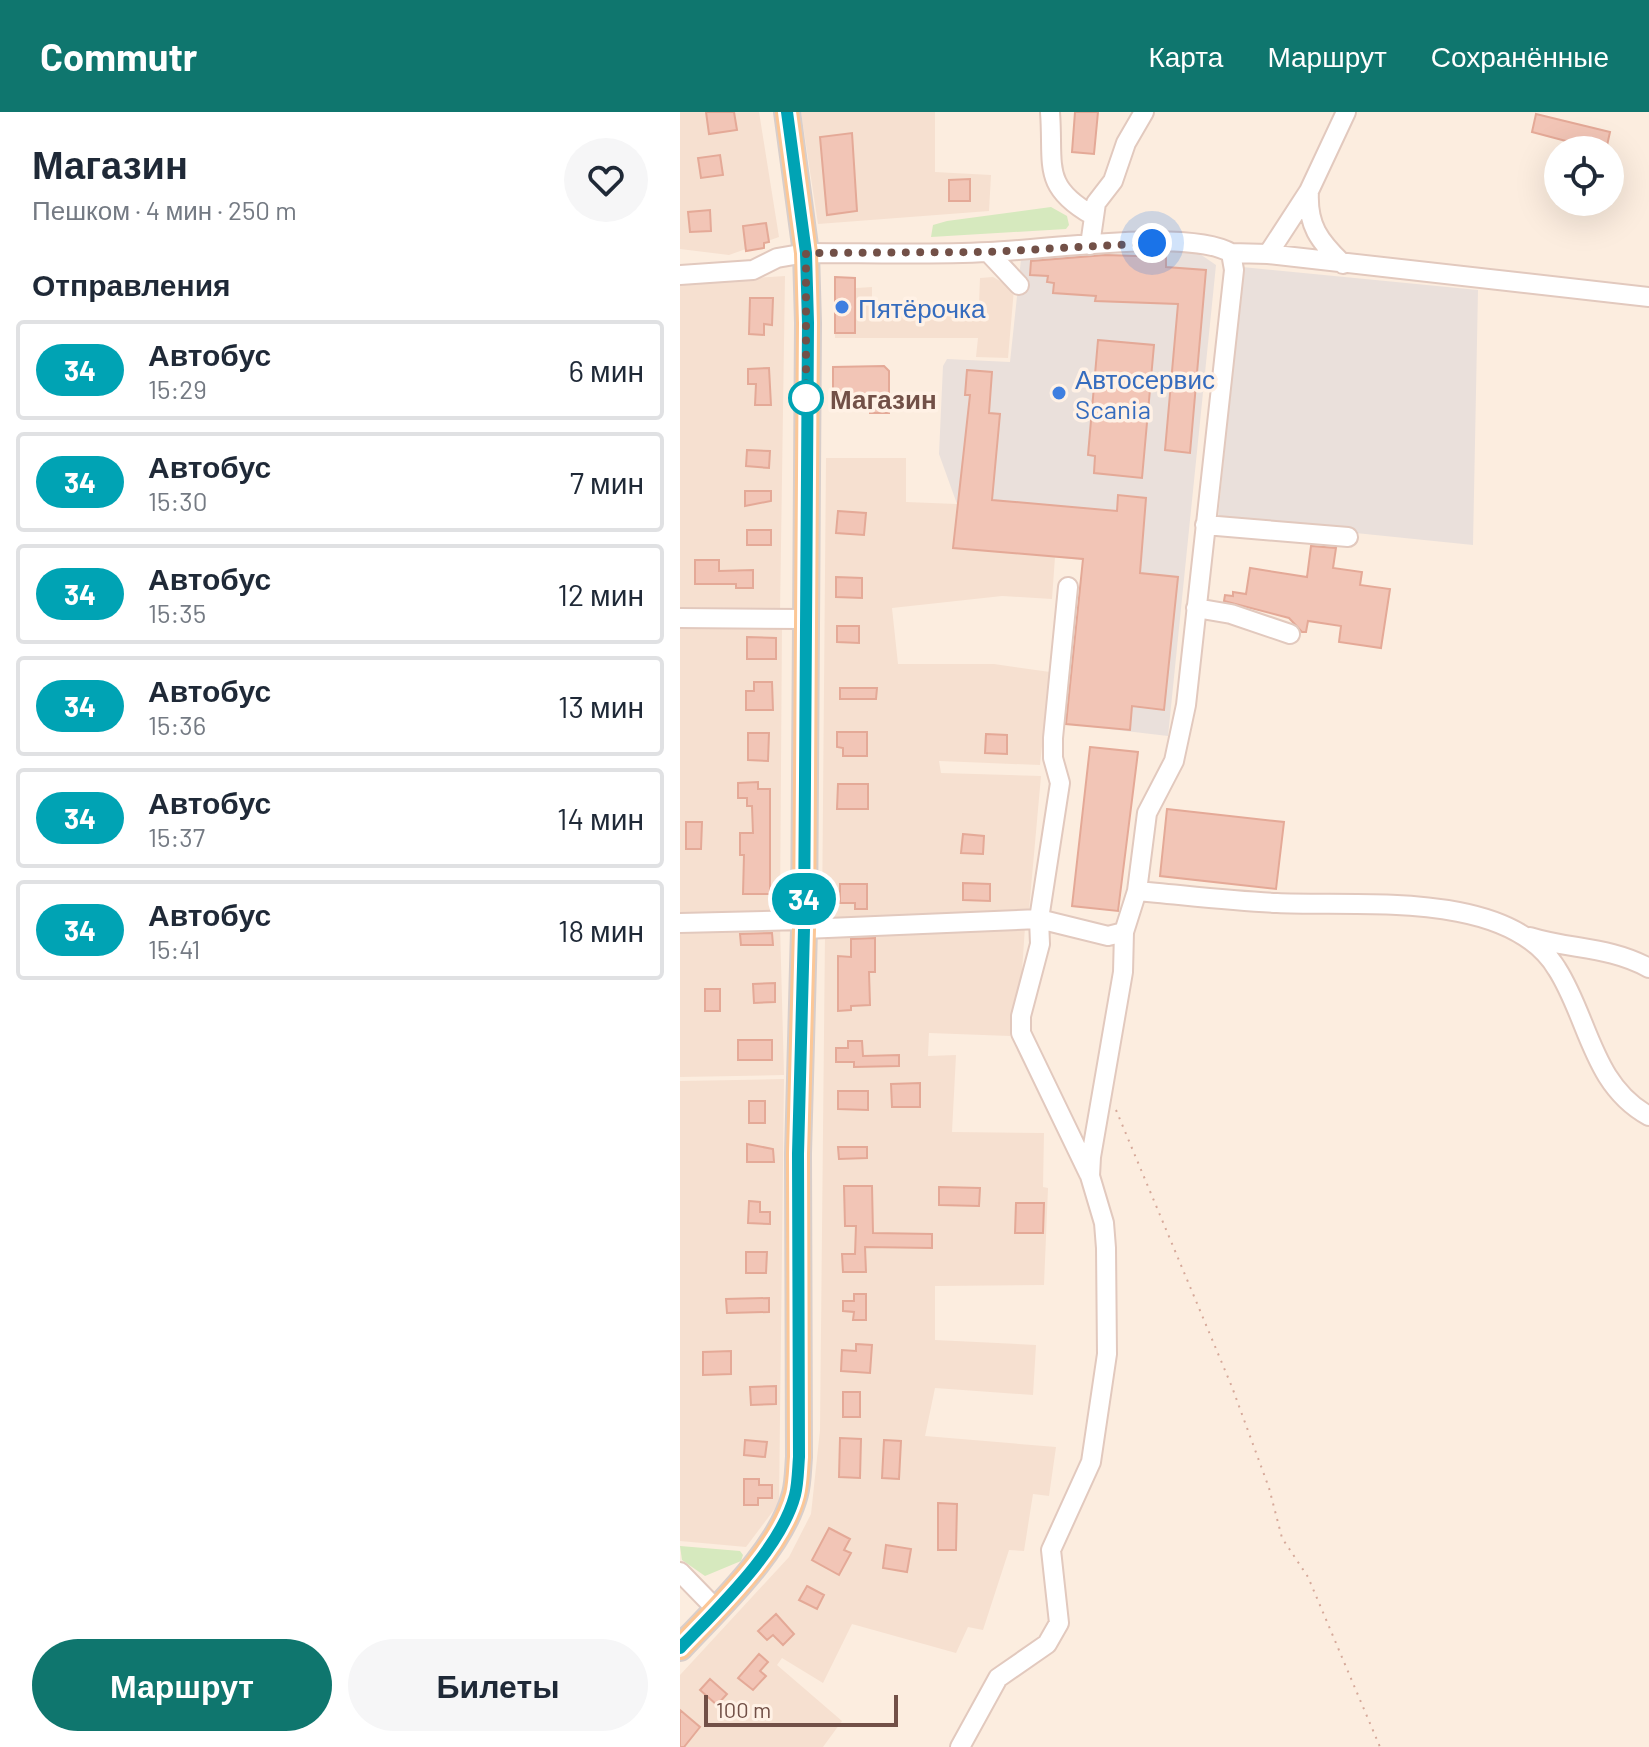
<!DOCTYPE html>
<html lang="ru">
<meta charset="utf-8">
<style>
:root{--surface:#fff;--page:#f6f6f7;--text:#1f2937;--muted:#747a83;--line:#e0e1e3;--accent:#0f766e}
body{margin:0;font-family:Barlow,sans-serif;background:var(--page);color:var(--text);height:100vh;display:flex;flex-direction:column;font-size:30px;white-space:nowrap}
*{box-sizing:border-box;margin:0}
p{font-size:26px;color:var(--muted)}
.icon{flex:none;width:44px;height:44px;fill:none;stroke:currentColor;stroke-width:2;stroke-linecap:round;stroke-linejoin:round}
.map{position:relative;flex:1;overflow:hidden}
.details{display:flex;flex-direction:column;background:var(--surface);width:680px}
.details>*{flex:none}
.badge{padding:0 16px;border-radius:26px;font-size:28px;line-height:52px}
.controls{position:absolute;left:864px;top:24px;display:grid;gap:16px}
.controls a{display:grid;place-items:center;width:80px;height:80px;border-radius:50%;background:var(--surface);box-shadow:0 8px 32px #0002;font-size:40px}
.scale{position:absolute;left:24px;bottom:20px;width:194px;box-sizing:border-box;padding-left:8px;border:4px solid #725047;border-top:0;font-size:22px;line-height:28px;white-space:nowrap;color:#725047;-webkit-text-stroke:6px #fff1e5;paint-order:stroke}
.you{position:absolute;width:40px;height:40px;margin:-20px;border:6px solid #fff;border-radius:50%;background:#1a73e8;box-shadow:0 0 0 12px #1a73e833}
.map>.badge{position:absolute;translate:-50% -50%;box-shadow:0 0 0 4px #fff}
h2{padding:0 32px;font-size:30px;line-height:72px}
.round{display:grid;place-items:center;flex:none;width:84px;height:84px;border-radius:42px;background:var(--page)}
.overview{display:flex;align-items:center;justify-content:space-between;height:136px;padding:0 32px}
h1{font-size:38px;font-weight:700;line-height:60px}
.action{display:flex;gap:16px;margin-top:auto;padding:16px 32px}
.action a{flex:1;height:92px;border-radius:48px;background:var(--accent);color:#fff;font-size:32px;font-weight:700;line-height:92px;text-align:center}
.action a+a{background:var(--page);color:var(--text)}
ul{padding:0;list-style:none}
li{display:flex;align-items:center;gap:24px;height:100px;margin:0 16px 12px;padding:0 16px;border:4px solid var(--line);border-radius:8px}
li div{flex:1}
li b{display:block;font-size:30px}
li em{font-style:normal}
li .badge{min-width:88px;font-weight:700;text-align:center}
header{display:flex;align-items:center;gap:48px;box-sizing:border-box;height:112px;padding:0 40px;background:var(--accent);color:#fff}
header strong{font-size:38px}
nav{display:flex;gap:44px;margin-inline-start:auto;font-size:28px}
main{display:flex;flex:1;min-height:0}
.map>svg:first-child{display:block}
.residential{fill:#f6e0d0}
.industrial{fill:#eae0db}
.green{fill:#d6e9be}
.building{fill:#f2c5b6;stroke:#e4a997;stroke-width:2}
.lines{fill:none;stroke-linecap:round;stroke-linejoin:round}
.minor-casing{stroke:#e2c9be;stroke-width:22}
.major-casing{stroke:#d8cecb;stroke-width:28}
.path{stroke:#d6a99a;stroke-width:2;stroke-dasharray:2 6;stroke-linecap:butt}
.minor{stroke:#fff;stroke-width:18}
.major{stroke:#fcc796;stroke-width:24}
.line-casing{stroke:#fff;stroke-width:18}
.line{stroke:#00a3b4;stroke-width:12}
.walk{stroke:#725047;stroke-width:8;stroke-dasharray:0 14.4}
.shop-dot{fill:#3f7fe0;stroke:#fff1e5;stroke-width:3}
.stop-dot{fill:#fff;stroke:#00a3b4;stroke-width:4}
.labels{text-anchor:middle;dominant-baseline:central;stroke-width:7;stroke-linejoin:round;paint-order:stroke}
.shop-label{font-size:26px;fill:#366cbe;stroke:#fff1e5;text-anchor:start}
.stop-label{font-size:26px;font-weight:bold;fill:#725047;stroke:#fff1e5;text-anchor:start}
</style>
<header>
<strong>Commutr</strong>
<nav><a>Карта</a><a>Маршрут</a><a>Сохранённые</a></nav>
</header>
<main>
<section class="details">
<div class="overview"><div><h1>Магазин</h1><p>Пешком · 4 мин · 250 m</p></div><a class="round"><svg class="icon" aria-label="heart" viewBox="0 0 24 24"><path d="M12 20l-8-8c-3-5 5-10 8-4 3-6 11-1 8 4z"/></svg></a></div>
<h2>Отправления</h2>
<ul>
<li><span class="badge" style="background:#00a3b4;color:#fff">34</span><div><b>Автобус</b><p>15:29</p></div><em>6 мин</em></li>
<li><span class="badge" style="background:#00a3b4;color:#fff">34</span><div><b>Автобус</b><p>15:30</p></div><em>7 мин</em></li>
<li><span class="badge" style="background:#00a3b4;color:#fff">34</span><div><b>Автобус</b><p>15:35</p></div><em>12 мин</em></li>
<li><span class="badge" style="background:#00a3b4;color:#fff">34</span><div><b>Автобус</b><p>15:36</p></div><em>13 мин</em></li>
<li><span class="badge" style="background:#00a3b4;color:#fff">34</span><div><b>Автобус</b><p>15:37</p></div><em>14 мин</em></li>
<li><span class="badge" style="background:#00a3b4;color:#fff">34</span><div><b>Автобус</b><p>15:41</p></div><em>18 мин</em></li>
</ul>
<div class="action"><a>Маршрут</a><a>Билеты</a></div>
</section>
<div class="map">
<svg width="969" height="1635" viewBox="0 0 969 1635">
<rect width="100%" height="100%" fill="#fceddf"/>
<!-- residential -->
<path class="residential" d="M 0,0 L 79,0 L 99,125 L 49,143 L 0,137 Z
M 121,0 L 255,0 L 255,60 L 311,63 L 309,99 L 138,112 Z
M 105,164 L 100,501 L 0,500 L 0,171 Z
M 155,165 L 175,166 L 176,176 L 192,175 L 192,192 L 299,192 L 300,166 L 313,165 L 334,177 L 328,246 L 296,245 L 298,226 L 155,226 Z
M 146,346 L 226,346 L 226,390 L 277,392 L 273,436 L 375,445 L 372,487 L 322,484 L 212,496 L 218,552 L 314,552 L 370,560 L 360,653 L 259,649 L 261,661 L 361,664 L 349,798 L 249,806 L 142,806 Z
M 0,511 L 102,512 L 100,800 L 0,803 Z
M 100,813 L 104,963 L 0,965 L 0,816 Z
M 345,815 L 341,874 L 330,924 L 249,921 L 248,944 L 276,943 L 272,1020 L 364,1021 L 363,1075 L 368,1076 L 364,1173 L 255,1174 L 255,1228 L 356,1233 L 353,1283 L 255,1276 L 245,1324 L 376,1335 L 369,1384 L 353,1382 L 344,1439 L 329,1438 L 303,1518 L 288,1515 L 276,1541 L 172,1512 L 143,1571 L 102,1546 L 97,1553 L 162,1609 L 143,1635 L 0,1635 L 0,1563 L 109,1445 L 131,1402 L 140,1318 L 145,822 Z
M 104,967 L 99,1391 L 66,1435 L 0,1429 L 0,969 Z"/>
<!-- industrial -->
<path class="industrial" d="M 514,138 L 536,153 L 488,624 L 386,612 L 403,448 L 273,436 L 277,392 L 259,342 L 263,254 L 267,247 L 330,250 L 341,147 L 364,147 L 364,141 L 404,143 Z
M 562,155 L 798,178 L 793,433 L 538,407 Z"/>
<!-- green -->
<path class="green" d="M 371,95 L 387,104 L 389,113 L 386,117 L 251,125 L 253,113 L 267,109 Z
M 0,1434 L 60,1439 L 63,1443 L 61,1449 L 25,1464 L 2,1448 Z"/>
<!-- building -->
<path class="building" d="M 26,0 L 54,0 L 57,18 L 29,22 Z
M 395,0 L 418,0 L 414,42 L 392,40 Z
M 856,2 L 930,20 L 926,38 L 899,32 L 898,38 L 892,38 L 884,36 L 886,29 L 852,20 Z
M 172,21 L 177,99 L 147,103 L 140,25 Z
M 40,43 L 43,63 L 21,66 L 18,46 Z
M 290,67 L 290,89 L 269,89 L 269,68 Z
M 30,98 L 31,119 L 10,120 L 8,100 Z
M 86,111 L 89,130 L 84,131 L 84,136 L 66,139 L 63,114 Z
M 425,143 L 486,145 L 486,155 L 526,158 L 510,341 L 485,338 L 498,192 L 415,189 L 416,184 L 373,181 L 374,171 L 367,170 L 368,164 L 350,163 L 351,149 Z
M 155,165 L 175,166 L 175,221 L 155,221 Z
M 70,186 L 93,186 L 92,213 L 84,212 L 84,223 L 69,222 Z
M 418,228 L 474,233 L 462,366 L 414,361 L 415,344 L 408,343 Z
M 204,254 L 209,259 L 209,301 L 190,301 L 190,288 L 153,288 L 153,255 Z
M 89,256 L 91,293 L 75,293 L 76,272 L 68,272 L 68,257 Z
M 287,258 L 312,260 L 309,301 L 320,302 L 312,388 L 437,399 L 438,383 L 466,386 L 460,461 L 498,465 L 484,598 L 452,594 L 450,618 L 386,612 L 403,447 L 273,436 L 290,283 L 285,283 Z
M 67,338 L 90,339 L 89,356 L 66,354 Z
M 65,379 L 91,379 L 91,389 L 65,394 Z
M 158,399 L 186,401 L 184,423 L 156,421 Z
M 67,418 L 91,418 L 91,433 L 67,433 Z
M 631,434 L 656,436 L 653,456 L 682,460 L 680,473 L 710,477 L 701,536 L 659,530 L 661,514 L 628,509 L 626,520 L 622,520 L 609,506 L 544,489 L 545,483 L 553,484 L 553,480 L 566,482 L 570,456 L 627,465 Z
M 15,448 L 39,448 L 39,459 L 73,458 L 73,476 L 56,476 L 56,472 L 15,472 Z
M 156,465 L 182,466 L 182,486 L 156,485 Z
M 157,514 L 179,514 L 179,531 L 157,530 Z
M 67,525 L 96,526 L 96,547 L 67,547 Z
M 74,570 L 92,570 L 93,598 L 66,598 L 66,579 L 74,579 Z
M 160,576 L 197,576 L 196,587 L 160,587 Z
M 157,620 L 187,620 L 187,644 L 163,644 L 163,636 L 157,635 Z
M 68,621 L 89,621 L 88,649 L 68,648 Z
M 306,622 L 327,623 L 327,642 L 305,641 Z
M 410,635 L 458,640 L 438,799 L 392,794 Z
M 78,670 L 78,677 L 90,677 L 90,782 L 63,782 L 64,743 L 60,743 L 60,721 L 73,721 L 72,694 L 67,694 L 67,686 L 58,686 L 58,671 Z
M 158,672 L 188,672 L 188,697 L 157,697 Z
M 487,697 L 604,710 L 596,777 L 480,764 Z
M 6,710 L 22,710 L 21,737 L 6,737 Z
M 283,722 L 304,724 L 303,742 L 281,741 Z
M 283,771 L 310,772 L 310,789 L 283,788 Z
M 160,772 L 187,772 L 187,797 L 175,797 L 175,791 L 160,791 Z
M 92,821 L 93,833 L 61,833 L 60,822 Z
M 195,826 L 195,860 L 189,860 L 190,893 L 171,894 L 171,898 L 158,899 L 158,844 L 171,845 L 171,827 Z
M 95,871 L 95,890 L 74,891 L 73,872 Z
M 25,877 L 40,877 L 40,899 L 25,899 Z
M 58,928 L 92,928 L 92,948 L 58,948 Z
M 168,929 L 182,929 L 183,944 L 219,943 L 219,954 L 174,955 L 174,950 L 156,950 L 156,936 L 168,936 Z
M 240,971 L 240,995 L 212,995 L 211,972 Z
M 158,979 L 188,979 L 188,998 L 158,997 Z
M 69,989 L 85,989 L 85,1011 L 69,1011 Z
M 67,1032 L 93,1037 L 94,1050 L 67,1050 Z
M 158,1035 L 187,1035 L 187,1046 L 159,1047 Z
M 164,1074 L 192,1074 L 193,1121 L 252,1122 L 252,1136 L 185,1135 L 186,1160 L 163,1160 L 162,1142 L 175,1142 L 176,1114 L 165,1114 Z
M 259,1075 L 300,1076 L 299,1094 L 259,1093 Z
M 69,1089 L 80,1090 L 80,1100 L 90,1100 L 90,1112 L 68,1111 Z
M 336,1091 L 364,1091 L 363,1121 L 335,1121 Z
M 66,1140 L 87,1140 L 86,1161 L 66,1161 Z
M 174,1182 L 186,1182 L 186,1208 L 173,1208 L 174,1200 L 163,1199 L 163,1189 L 174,1189 Z
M 89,1186 L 89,1200 L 47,1201 L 46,1187 Z
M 176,1232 L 192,1233 L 190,1261 L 161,1259 L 162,1238 L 176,1239 Z
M 51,1239 L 51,1262 L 23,1263 L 23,1240 Z
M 96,1274 L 96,1292 L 71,1293 L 70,1275 Z
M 163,1280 L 180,1280 L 180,1305 L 163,1305 Z
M 160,1326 L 181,1327 L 180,1366 L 159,1365 Z
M 65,1328 L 87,1330 L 85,1345 L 64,1343 Z
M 204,1328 L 221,1329 L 219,1367 L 202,1366 Z
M 64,1367 L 79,1367 L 79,1373 L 92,1373 L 92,1386 L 78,1386 L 78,1393 L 64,1393 Z
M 258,1391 L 277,1392 L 276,1438 L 258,1438 Z
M 149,1416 L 170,1427 L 164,1438 L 171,1441 L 159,1463 L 132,1448 Z
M 206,1433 L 231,1437 L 227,1460 L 203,1456 Z
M 127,1474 L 144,1483 L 137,1497 L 119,1488 Z
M 96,1502 L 114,1522 L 103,1533 L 93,1523 L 87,1528 L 78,1519 Z
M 79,1542 L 88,1550 L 80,1559 L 86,1564 L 73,1578 L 58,1566 Z
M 30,1567 L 47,1582 L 37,1593 L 20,1578 Z
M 0,1598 L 20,1615 L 4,1635 L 0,1635 Z"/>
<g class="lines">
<!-- minor casing -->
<g class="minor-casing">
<path id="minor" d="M 370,0 C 374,53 361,74 412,103
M 629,79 C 627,113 639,129 663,152
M 410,133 L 416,91 L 433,69 L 446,31 L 464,0
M 308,140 L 339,173
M 551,141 L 588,142 L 969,185
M 588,142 L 629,79 L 666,0
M 0,163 L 73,158 L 97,146 L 126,141 C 187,141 249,143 309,140 C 364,138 509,116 551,141 L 554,158 L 506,593 L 494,649 L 467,701 L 457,779 L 444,820 L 428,824 L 359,807 L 124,817
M 525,413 L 668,425
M 388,475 L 373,626 L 373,646 L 380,671 L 359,807 L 360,832 L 341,904 L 341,921 L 409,1062
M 516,496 L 551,502 L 610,522
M 0,506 L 125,507
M 457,779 C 503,783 550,789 597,791 C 677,795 829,777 877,857 C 909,907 912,973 969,1004
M 0,811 L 124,808
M 850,825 C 892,838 928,834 969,856
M 0,1460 L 36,1497
M 280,1635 L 318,1566 L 367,1532 L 379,1511 L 371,1438 L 411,1350 L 427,1242 L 426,1136 L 424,1111 L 410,1064 L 411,1045 L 443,860 L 444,820"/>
</g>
<!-- major casing -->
<g class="major-casing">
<path id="major" d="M 0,1536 C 38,1495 101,1437 115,1382 C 118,1371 118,1357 119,1345 L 118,1042 L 124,817 L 128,211 L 126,141 L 107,0"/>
</g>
<!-- path -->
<path class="path" d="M 436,998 L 552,1275 L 589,1376 L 602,1426 L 628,1465 L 700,1635"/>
<!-- minor -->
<use href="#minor" class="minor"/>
<!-- major -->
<use href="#major" class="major"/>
</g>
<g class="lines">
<!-- line casing -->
<g class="line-casing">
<path id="line" d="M 0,1536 C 38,1496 101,1437 115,1383 C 118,1371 118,1357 119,1345 L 118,1042 L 124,817 L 128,211 L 126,141 L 107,0"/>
</g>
<!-- line -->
<use href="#line" class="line"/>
<!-- walk -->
<path class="walk" d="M 126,286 L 126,141 L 308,140 L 472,131"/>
</g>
<!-- markers -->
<g class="shop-dot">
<circle cx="162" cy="195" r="8"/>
<circle cx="379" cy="281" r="8"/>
</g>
<circle class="stop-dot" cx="126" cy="286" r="16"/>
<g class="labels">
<!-- shop labels -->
<g class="shop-label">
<text x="178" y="195">Пятёрочка</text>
<text x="395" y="266">Автосервис<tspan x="395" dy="30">Scania</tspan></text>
</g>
<!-- stop labels -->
<g class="stop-label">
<text x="150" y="286">Магазин</text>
</g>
</g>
</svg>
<div class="controls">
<a><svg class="icon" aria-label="locate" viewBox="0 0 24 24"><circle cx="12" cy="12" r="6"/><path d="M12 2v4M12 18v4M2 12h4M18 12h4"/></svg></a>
</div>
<div class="scale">100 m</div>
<div class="you" style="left:472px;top:131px"></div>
<b class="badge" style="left:124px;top:787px;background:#00a3b4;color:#fff">34</b>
</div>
</main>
